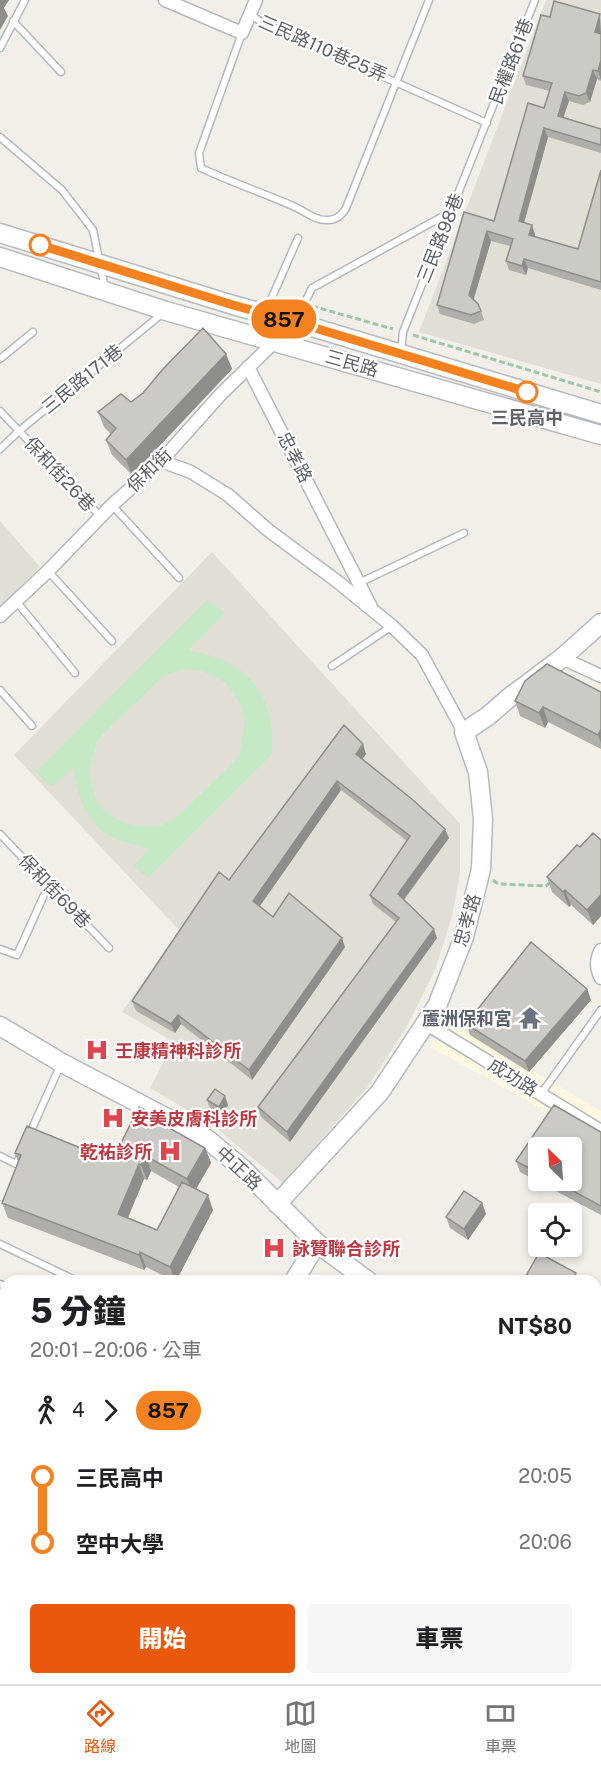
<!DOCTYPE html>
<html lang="zh-TW">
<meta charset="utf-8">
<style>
:root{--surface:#fff;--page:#f6f6f6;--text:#202124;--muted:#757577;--line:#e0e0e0;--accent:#ea580c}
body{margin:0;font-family:"Public Sans","Noto Sans TC",sans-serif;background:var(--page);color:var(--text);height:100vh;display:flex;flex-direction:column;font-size:22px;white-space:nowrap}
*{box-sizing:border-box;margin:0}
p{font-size:20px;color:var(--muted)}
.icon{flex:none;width:33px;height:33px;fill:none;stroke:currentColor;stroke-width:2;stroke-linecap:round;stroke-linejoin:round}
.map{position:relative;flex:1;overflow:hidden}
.panel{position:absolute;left:0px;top:1275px;width:602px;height:410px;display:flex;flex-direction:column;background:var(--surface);border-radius:18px 18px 0 0;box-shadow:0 3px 9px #0003}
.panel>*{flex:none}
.badge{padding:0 12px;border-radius:20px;font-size:21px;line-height:39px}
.needle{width:39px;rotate:335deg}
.tools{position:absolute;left:528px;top:1137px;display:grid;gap:12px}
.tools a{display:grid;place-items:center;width:54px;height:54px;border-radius:6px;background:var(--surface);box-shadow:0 3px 9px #0003;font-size:30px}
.map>.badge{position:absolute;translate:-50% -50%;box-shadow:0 0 0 3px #fff}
.legs{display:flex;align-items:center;gap:9px;height:66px;padding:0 30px;font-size:20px}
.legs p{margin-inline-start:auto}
.summary{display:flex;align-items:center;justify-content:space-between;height:102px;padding:0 30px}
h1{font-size:33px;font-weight:800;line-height:45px}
.action{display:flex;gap:12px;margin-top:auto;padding:12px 30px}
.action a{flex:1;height:69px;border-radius:6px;background:var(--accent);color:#fff;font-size:24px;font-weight:800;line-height:69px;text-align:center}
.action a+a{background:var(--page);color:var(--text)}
ul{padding:0 30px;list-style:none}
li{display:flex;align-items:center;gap:21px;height:66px;font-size:22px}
li i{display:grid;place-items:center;width:9px;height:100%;margin:0 8px;background:currentColor}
li i::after{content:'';width:15px;height:15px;margin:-8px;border:4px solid;border-radius:50%;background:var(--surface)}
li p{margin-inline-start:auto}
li:first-child i{background:linear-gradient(#0000 50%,currentColor 0)}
li:last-child i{background:linear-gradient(currentColor 50%,#0000 0)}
.dock{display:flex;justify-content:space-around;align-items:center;height:84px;border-top:2px solid var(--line);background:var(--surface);font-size:16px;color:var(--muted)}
.dock a{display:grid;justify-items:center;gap:3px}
.dock .active{color:var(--accent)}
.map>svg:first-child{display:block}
.commercial{fill:#fef7e0}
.education{fill:#e1ded6}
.green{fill:#c5e8c5;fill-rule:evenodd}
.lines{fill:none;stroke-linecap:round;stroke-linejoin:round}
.lane-casing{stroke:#b5b8bc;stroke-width:9}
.street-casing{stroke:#b5b8bc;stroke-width:15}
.secondary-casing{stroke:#b6babf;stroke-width:21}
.path{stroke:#9cc7a9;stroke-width:3;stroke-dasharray:6 3;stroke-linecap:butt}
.lane{stroke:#fff;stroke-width:6}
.street{stroke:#fff;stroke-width:12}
.secondary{stroke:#fff;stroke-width:18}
.wall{fill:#afaea9;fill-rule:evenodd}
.shaded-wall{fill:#8f8d8a}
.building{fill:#cccac5;stroke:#8f8d8a;stroke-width:1.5}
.line-1-casing{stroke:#fff;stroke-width:14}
.line-1{stroke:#f58220;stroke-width:9}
.stop-1-dot{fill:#fff;stroke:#f58220;stroke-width:3}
.labels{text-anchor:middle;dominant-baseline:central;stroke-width:4.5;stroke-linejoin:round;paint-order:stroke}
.street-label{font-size:18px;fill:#5f6368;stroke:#fff}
.stop-label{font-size:18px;font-weight:bold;fill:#5f6368;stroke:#fff}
.worship-label{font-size:18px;font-weight:bold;fill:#5b616d;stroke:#fff;text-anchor:end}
.health-label{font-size:18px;font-weight:bold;fill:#be3a42;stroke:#fff;text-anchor:start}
</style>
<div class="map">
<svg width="601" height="1684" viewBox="0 0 601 1684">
<rect width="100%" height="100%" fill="#f1efe8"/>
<!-- commercial -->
<path class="commercial" d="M 445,1019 L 601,1111 L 601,1141 L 430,1047 Z"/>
<!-- education -->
<path class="education" d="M 546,0 L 601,0 L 601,384 L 419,332 Z
M 0,521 L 40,567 L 0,607 Z
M 212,552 L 460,824 L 460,874 L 452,916 L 435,970 L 406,1028 L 367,1088 L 283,1183 L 211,1124 L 150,1088 L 174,1042 L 122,1012 L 179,930 L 14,755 Z"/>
<!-- green -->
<path class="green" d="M 207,600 L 225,613 L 188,650 C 248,661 275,692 272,754 L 148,878 L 134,866 L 149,849 C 135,845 118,841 105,833 C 86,821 76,789 73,768 L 52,787 L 36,772 ZM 185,669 L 203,671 L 226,683 L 241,705 L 245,723 L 239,757 L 175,819 L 160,826 L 137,826 L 120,821 L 104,811 L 95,796 L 90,779 L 90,765 L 98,739 L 163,676 Z"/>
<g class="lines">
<!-- lane casing -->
<g class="lane-casing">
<path id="lane" d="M 250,14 L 261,22 L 487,123
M 13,21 L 61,72
M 242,33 L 199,153 L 201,168 C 231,182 263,193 293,206 C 305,211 315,221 328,220 C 337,220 342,215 346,208 L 429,0
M 0,48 L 25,0
M 0,137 L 62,190 L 93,230 L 105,288
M 266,311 L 298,238
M 297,319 L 312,288 L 449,213
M 401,351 L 403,332 L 535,0
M 0,359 L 33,332
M 0,411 L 100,516
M 0,449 L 19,431 L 163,313
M 112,505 L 179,578
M 48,571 L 112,641
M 359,583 L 464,533
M 16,601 L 75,673
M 332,666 L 392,626
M 0,690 L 32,726
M 0,834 L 109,948
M 0,949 L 17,955 L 49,884
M 541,1094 L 601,1010
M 30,1133 L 60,1066
M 0,1156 L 16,1164 L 21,1154
M 0,1244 L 77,1281
M 0,1284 L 6,1286
M 0,1446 L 6,1449
M 596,1566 L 601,1567
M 0,1634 L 6,1637
M 97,1678 L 109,1684
M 301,1678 L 314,1684"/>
</g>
<!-- street casing -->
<g class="street-casing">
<path id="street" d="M 165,0 L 242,33 L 256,0
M 248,367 L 371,607
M 161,461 L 191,472 L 228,495 L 268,530 L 338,582 L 392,626 L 422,655 L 464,732
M 0,616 L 48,571 L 112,505 L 161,461 L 221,394 L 295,322
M 562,658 L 601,676
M 601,950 C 596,959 596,969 601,978
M 425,1023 L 601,1131
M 402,1684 L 404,1678"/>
</g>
<!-- secondary casing -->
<g class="secondary-casing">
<path id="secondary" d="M 0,233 L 233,305 L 295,322 L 601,414
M 0,257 L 166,311 L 601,435
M 0,1026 L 62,1063 L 207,1139 L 243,1169 L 317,1243 L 368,1281
M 277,1204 L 380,1092 L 437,1006 L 464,937 L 481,869 L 483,819 L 478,772 L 464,732 L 488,716 L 510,697 L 562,658 L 601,623
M 294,1281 L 317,1243
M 596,1392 L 601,1394
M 0,1658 L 6,1653"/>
</g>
<!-- path -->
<path class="path" d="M 312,306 L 393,329
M 413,335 L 601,392
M 493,880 L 498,884 L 546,886 L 552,881"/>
<!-- lane -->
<use href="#lane" class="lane"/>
<!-- street -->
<use href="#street" class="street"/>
<!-- secondary -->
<use href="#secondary" class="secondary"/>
</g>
<!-- wall -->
<path class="wall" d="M 600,14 L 601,81 L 597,79 L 590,102 L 583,105 L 569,101 L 563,117 L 601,129 L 601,153 L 548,137 L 524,222 L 535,234 L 535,236 L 578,249 L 601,170 L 601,290 L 528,268 L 526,275 L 509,270 L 506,261 L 510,246 L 491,241 L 473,300 L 481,311 L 484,320 L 474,324 L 440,314 L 437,305 L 494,221 L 544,108 L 550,91 L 526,85 L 523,76 L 550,17 Z
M 226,354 L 232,369 L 132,475 L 112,455 L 106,440 L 111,434 L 104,427 L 98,412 L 131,402 Z
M 601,692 L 601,749 L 548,722 L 545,728 L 520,716 L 515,701 Z
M 366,754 L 362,759 L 449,838 L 404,900 L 437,938 L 290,1142 L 261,1117 L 258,1107 L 396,922 L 373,904 L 370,895 L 407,841 L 341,790 L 260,906 L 273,917 L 345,947 L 252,1080 L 181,1024 L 175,1033 L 136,1011 L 132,1001 L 229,880 Z
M 601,840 L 601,916 L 593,925 L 571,905 L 569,907 L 552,892 L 547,877 L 580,847 Z
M 587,989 L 591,1000 L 529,1072 L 470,1035 L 466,1024 Z
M 207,1100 L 228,1105 L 222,1116 L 210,1109 Z
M 554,1105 L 601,1132 L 601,1215 L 520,1172 L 516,1161 ZM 538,1148 L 572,1148 L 572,1180 L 538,1180 Z
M 167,1127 L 205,1148 L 211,1163 L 196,1189 L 213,1210 L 176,1281 L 174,1281 L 146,1267 L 144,1270 L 8,1218 L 2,1203 L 18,1162 L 15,1153 L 112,1161 ZM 151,1171 L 179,1187 L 157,1230 L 128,1218 L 144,1179 L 147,1180 Z
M 482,1203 L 486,1214 L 468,1240 L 450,1228 L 446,1217 Z
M 0,1331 L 6,1334 L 6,1396 L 0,1393 Z
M 0,1548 L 6,1551 L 6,1585 L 0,1583 Z
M 120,1678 L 151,1678 L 148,1684 L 131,1684 Z"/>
<!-- shaded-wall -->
<path class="shaded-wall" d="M 0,0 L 9,0 L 4,8 L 8,16 L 0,30 Z
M 600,14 L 601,33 L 598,41 L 595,32 Z
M 601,60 L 601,80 L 598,71 Z
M 593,70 L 597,79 L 590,102 L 586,93 Z
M 565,92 L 569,101 L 561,125 L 558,116 Z
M 544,128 L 548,137 L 522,230 L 519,221 Z
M 532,225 L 535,234 L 532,244 L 529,235 Z
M 487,231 L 491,241 L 472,305 L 469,295 Z
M 524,259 L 528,268 L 526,275 L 522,266 Z
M 226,354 L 232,369 L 132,475 L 126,460 Z
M 543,707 L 548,722 L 545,728 L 539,713 Z
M 601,729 L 601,743 L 598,735 Z
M 363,744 L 366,754 L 359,764 L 356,754 Z
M 337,781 L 341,790 L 257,910 L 253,901 Z
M 445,829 L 449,838 L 401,903 L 398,894 Z
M 565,890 L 571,905 L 569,907 L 563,892 Z
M 601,895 L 601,916 L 593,925 L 587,910 Z
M 434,929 L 437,938 L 290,1142 L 287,1132 Z
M 342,938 L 345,947 L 252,1080 L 249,1070 Z
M 587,989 L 591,1000 L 529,1072 L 525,1061 Z
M 178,1015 L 181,1024 L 175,1033 L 171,1024 Z
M 225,1096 L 228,1105 L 222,1116 L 219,1107 Z
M 164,1119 L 170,1134 L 162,1124 Z
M 205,1148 L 211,1163 L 193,1194 L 187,1179 Z
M 146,1156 L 151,1171 L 147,1180 L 141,1165 Z
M 139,1164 L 144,1179 L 123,1229 L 118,1214 Z
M 208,1195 L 213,1210 L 176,1281 L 175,1281 L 170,1267 Z
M 482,1203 L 486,1214 L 468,1240 L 464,1229 Z
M 140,1252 L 146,1267 L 144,1270 L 139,1255 Z
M 576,1273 L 578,1281 L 571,1281 Z
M 2,1503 L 6,1514 L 6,1520 L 0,1533 L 0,1506 Z
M 143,1678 L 151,1678 L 148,1684 L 143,1684 L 142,1682 Z"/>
<!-- building -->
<path class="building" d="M 554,1 L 600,14 L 595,32 L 601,34 L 601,60 L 598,71 L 593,70 L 586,93 L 579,96 L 565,92 L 558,116 L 601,129 L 601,145 L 544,128 L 519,221 L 532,225 L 529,235 L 578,249 L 601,170 L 601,282 L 524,259 L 522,266 L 506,261 L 513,239 L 487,231 L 469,295 L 478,304 L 481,311 L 471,315 L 437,305 L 464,212 L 494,221 L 528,103 L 544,108 L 552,83 L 523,76 L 541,15 L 550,17 Z
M 203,328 L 226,354 L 126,460 L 106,440 L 116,428 L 98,412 L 121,394 L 131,402 L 143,393 L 163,369 Z
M 547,664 L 601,692 L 601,729 L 598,735 L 543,707 L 539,713 L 515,701 L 525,681 Z
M 344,725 L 363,744 L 356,754 L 413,800 L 445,829 L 398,894 L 434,929 L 287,1132 L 258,1107 L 399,918 L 370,895 L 410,836 L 337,781 L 253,901 L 273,917 L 289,893 L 342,938 L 249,1070 L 178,1015 L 171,1024 L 132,1001 L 219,872 L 229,880 Z
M 593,833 L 601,840 L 601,895 L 587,910 L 565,890 L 563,892 L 547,877 L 577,845 L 580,847 Z
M 531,942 L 587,989 L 525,1061 L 466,1024 Z
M 215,1089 L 225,1096 L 219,1107 L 207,1100 Z
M 554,1105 L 601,1132 L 601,1206 L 553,1180 L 572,1180 L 572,1148 L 538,1148 L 538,1173 L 516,1161 Z
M 139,1107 L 164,1119 L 162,1124 L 205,1148 L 187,1179 L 146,1156 L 141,1165 L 139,1164 L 118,1214 L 157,1230 L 182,1182 L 208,1195 L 170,1267 L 140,1252 L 139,1255 L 2,1203 L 21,1155 L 15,1153 L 27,1126 L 112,1161 Z
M 464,1191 L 482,1203 L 464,1229 L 446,1217 Z
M 539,1253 L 576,1273 L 571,1281 L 523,1281 Z
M 0,1331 L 6,1334 L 6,1383 L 0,1381 Z
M 0,1548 L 6,1551 L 6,1573 L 0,1570 Z
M 39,1678 L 71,1678 L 81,1684 L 36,1684 Z
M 135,1678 L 143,1678 L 142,1682 Z"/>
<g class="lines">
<!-- line-1 casing -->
<g class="line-1-casing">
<path id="line-1" d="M 40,245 L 233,305 L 295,322 L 527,392"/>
</g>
<!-- line-1 -->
<use href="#line-1" class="line-1"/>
</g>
<!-- icons -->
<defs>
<g id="temple-bare" transform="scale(1.8)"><path d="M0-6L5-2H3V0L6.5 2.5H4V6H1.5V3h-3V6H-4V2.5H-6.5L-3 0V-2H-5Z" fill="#6b7280" stroke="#fff" stroke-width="2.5" paint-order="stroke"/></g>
<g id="hospital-bare" transform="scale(1.8)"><path d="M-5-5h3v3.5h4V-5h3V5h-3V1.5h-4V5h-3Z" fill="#e0444e" stroke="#fff" stroke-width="2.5" paint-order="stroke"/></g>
</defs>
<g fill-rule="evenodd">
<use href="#temple-bare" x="530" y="1018"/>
<use href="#hospital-bare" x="97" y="1050"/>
<use href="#hospital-bare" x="113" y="1118"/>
<use href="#hospital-bare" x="170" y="1151"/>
<use href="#hospital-bare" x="274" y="1248"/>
</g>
<!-- markers -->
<g class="stop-1-dot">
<circle cx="40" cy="245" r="10"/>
<circle cx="527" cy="392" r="10"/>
</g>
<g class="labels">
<!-- street labels -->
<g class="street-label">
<text transform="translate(323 48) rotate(24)">三民路110巷25弄</text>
<text transform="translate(511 61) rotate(-69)">民權路61巷</text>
<text transform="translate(440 238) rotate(-68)">三民路98巷</text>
<text transform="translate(352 363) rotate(16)">三民路</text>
<text transform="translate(82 379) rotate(-39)">三民路171巷</text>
<text transform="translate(295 457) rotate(63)">忠孝路</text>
<text transform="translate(149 470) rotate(-44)">保和街</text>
<text transform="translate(60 474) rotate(47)">保和街26巷</text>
<text transform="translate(55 891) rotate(46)">保和街69巷</text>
<text transform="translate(467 920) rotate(-74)">忠孝路</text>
<text transform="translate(513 1077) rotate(32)">成功路</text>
<text transform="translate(239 1168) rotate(43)">中正路</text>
</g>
<!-- stop labels -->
<g class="stop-label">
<text x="527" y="417">三民高中</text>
</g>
<!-- worship labels -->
<g class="worship-label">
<text x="512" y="1018">蘆洲保和宮</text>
</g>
<!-- health labels -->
<g class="health-label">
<text x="115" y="1050">壬康精神科診所</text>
<text x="131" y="1118">安美皮膚科診所</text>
<text x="152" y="1151" text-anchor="end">乾祐診所</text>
<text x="292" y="1248">詠贊聯合診所</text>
</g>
</g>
</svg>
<div class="tools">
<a><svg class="needle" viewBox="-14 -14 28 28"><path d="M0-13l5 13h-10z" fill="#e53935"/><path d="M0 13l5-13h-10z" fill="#757577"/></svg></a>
<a><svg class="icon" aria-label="locate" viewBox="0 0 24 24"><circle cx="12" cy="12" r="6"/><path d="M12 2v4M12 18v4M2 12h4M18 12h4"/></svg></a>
</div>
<b class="badge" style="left:284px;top:319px;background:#f58220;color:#111">857</b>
<section class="panel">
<div class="summary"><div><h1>5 分鐘</h1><p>20:01 – 20:06 · 公車</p></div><b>NT$80</b></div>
<div class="legs"><svg class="icon" aria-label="walk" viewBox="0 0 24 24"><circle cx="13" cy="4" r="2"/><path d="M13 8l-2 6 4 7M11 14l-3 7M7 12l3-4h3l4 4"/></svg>4<svg class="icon" aria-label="forward" viewBox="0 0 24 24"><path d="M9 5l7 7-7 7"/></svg><b class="badge" style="background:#f58220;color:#111">857</b></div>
<ul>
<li><i style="color:#f58220"></i><b>三民高中</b><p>20:05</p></li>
<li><i style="color:#f58220"></i><b>空中大學</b><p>20:06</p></li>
</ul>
<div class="action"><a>開始</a><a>車票</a></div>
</section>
</div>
<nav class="dock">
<a class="active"><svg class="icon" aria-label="directions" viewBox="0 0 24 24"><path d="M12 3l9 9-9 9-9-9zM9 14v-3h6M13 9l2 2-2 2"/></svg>路線</a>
<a><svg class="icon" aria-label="map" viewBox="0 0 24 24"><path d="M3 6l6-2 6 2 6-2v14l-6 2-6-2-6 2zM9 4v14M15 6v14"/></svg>地圖</a>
<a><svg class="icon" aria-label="tickets" viewBox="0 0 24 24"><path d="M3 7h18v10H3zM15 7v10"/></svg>車票</a>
</nav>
